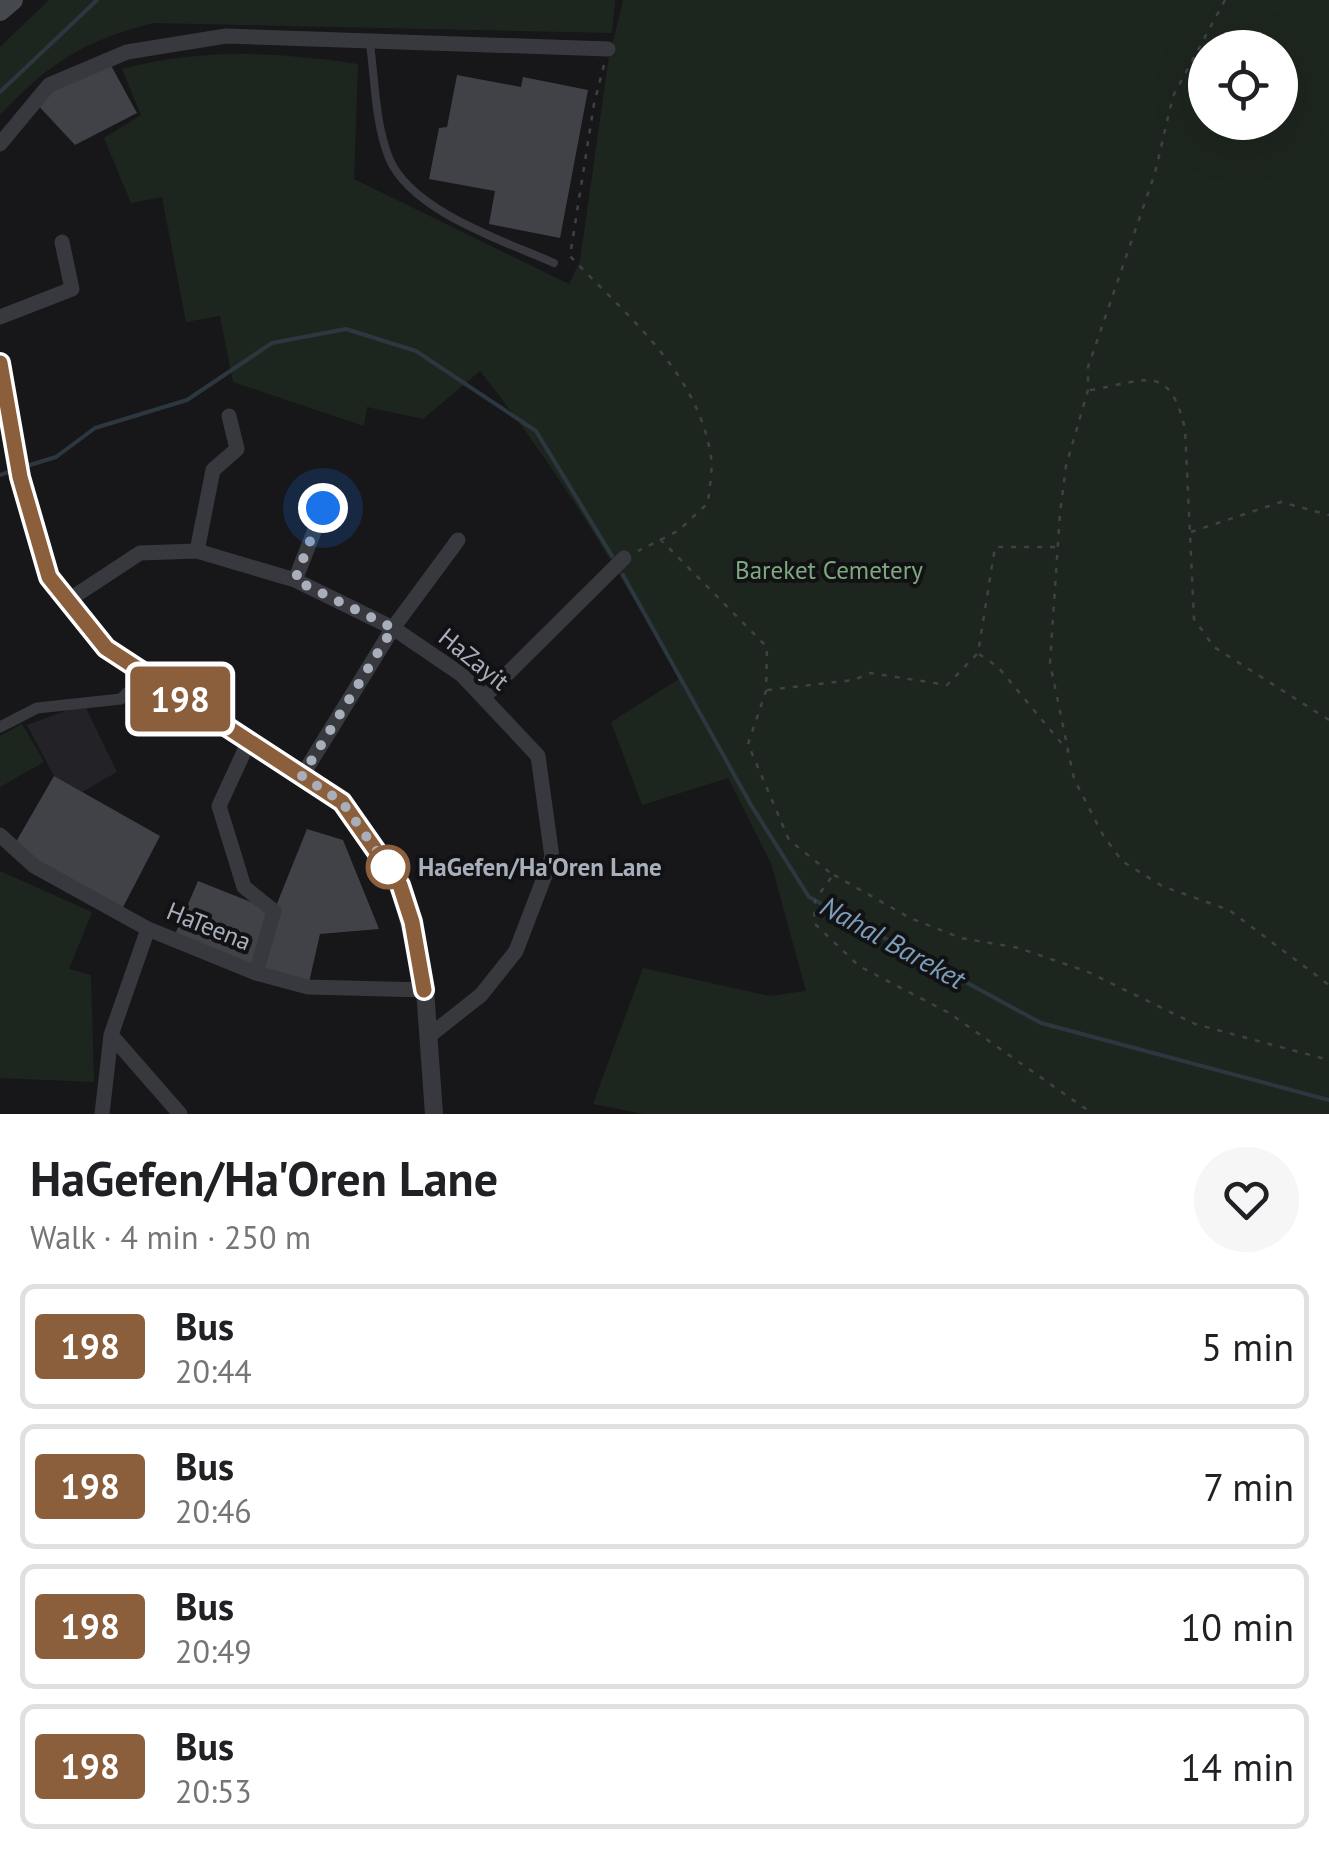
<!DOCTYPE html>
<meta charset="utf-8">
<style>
:root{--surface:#fff;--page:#f6f6f6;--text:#202124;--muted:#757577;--line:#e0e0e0}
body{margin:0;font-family:"PT Sans",sans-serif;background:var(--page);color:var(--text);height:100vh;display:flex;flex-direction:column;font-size:38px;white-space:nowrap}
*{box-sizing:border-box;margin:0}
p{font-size:32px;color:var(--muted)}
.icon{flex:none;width:55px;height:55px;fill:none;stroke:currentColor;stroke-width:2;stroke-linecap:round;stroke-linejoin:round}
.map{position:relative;height:1114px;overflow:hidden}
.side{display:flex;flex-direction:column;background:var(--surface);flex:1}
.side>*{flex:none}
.badge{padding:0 20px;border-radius:8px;font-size:35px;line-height:65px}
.fabs{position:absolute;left:1188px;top:30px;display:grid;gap:20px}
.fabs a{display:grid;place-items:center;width:110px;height:110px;border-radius:50%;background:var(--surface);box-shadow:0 10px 40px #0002;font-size:50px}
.you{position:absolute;width:50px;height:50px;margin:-25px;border:8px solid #fff;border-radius:50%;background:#1a73e8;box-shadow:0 0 0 15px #1a73e833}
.map>.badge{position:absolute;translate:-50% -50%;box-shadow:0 0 0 5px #fff}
.round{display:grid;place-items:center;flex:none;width:105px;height:105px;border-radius:52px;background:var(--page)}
.summary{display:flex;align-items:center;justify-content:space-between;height:170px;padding:0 30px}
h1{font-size:48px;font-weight:700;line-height:75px}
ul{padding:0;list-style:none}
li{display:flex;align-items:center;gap:30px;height:125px;margin:0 20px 15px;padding:0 10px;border:5px solid var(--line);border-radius:15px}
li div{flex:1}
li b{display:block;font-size:38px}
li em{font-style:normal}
li .badge{min-width:110px;font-weight:700;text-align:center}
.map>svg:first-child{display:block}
.built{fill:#232327}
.green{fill:#1d261e;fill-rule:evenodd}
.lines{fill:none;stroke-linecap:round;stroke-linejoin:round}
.stream{stroke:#2c3740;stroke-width:4}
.building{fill:#414247}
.path{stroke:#3e4146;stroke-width:2.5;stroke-dasharray:5 8;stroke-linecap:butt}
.service{stroke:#38393f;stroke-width:8}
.pedestrian{stroke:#38393f;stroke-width:11}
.minor{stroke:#38393f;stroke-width:15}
.tertiary{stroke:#38393f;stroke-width:18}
.secondary{stroke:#464850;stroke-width:20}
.line-casing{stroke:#fff;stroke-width:22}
.line{stroke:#8b5e3c;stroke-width:15}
.walk{stroke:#a8afbb;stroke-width:10;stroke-dasharray:0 18}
.stop-dot{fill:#fff;stroke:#8b5e3c;stroke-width:5}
.labels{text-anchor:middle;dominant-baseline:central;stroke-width:8;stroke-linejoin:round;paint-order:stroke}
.park-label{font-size:25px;fill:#7ea87f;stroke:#121215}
.street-label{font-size:25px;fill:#a8afbb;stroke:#121215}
.stop-label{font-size:25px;font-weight:bold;fill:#a8afbb;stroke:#121215;text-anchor:start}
.water-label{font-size:28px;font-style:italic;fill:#7c9eb9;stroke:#121215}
</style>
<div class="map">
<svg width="1329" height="1114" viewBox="0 0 1329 1114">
<rect width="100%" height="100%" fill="#17171a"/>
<!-- built -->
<path class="built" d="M 84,704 L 117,772 L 82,792 L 54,776 L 27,725 Z"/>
<!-- green -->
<path class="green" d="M 49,0 L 615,0 L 612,33 L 154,23 C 84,40 49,63 0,115 L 0,47 Z
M 623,0 L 1329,0 L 1329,1114 L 644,1114 L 593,1104 L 643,968 L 770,996 L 806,991 L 771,863 L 728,778 L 642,805 L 611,722 L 679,679 C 617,567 559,471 480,371 L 423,419 L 367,407 L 364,426 L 233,382 L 220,316 L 186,322 L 162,197 L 131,203 L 104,138 L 141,115 L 122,69 C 203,48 275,52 358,64 L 354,179 L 569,284 L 580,261 L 608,63 ZM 1205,48 L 1280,48 L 1280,122 L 1205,122 Z
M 22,724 L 44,762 L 0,787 L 0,736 Z
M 0,871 L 92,912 L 69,969 L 91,975 L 94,1082 L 0,1078 Z"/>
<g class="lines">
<!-- stream -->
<path class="stream" d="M 0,92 L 97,0
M 23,467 L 56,457 L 95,428 L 187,400 L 272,343 L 346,329 L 416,351 L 536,431 L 612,556
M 0,475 L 14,470
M 623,575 L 751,805 L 809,897 L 1041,1023 L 1329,1100"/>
</g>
<!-- building -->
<path class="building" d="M 108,60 L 137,113 L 75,145 L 35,102 Z
M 457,75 L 521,87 L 523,77 L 588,90 L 560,238 L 489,224 L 495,191 L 429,179 L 439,128 L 447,127 Z
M 54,776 L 160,836 L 120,913 L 13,847 Z
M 307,829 L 343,840 L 379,929 L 320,934 L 308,987 L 173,939 L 198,881 L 274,911 Z"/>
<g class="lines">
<!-- path -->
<path class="path" d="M 1225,0 L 1173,96 L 1155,173 L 1088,367 L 1088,390 L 1066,466 L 1060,513 L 1050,663 L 1074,779 L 1103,835 L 1122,861 L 1162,886 L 1229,910 L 1329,985
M 604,65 L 594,104 L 570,256 C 625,314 699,373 711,457 C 713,471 709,489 708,503 L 678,531 L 638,551
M 1090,390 C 1144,382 1169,360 1185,429 L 1194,619 L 1214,647 L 1329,720
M 1191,532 L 1281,502 L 1329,515
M 660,539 L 767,647 L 766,691 L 748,744 L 789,840 L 833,875 L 815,900 L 814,923 L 859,966 L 949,1013 L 1093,1114
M 979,654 L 998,667 L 1068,751
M 767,690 L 854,680 L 870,673 L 947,685 L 978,653 L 995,547 L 1057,547
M 834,875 L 910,918 L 961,938 L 1019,948 L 1088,972 L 1195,1024 L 1329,1060"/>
<!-- service -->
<path class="service" d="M 370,44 C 375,80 375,123 389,158 C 411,211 504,241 554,263"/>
<!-- pedestrian -->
<path class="pedestrian" d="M 0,727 L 37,708 L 121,699 L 145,675"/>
<!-- minor -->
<path class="minor" d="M 0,144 L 49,85 L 127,52 L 226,36 L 608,49
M 0,317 L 72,289 L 62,242
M 197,551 L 213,470 L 237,449 L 229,416
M 295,580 L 323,509
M 67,601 L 140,553 L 197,551 L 295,580 L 393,628 L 462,675 L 538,756 L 552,857 L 516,951 L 481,995 L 429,1036
M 485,696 L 624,558
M 249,741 L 219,806 L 244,887 L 274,911 L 256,973
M 302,776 L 393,628 L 458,540
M 0,835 L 34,866 L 148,929 L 256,973 L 308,987 L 425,990
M 111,1035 L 180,1114
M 102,1114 L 111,1035 L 148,929"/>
<!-- tertiary -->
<path class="tertiary" d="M 0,363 L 20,477 L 49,577 L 67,601 L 106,648 L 342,802 L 400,885 L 425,990 L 434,1114"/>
<!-- secondary -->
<path class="secondary" d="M 0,11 L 13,0"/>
</g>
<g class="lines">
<!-- line casing -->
<g class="line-casing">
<path id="line" d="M 0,363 L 20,477 L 49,577 L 106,648 L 342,802 L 400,885 L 412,922 L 424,990"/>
</g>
<!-- line -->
<use href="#line" class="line"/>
<!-- walk -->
<path class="walk" d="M 323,508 L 295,580 L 393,628 L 302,776 L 342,802 L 388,867"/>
</g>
<!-- markers -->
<circle class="stop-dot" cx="388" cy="867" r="20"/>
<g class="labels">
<!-- park labels -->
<g class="park-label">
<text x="829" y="570">Bareket Cemetery</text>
</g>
<!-- street labels -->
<g class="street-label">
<text transform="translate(474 659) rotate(39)">HaZayit</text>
<text transform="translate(209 926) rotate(22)">HaTeena</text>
</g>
<!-- stop labels -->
<g class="stop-label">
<text x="418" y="867">HaGefen/Ha'Oren Lane</text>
</g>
<!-- water labels -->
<g class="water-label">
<text transform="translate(893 942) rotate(29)">Nahal Bareket</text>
</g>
</g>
</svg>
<div class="fabs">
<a><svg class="icon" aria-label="locate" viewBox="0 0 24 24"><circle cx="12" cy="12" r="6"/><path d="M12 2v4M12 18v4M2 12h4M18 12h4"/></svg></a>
</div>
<div class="you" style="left:323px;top:508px"></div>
<b class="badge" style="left:180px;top:699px;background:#8b5e3c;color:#fff">198</b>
</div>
<section class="side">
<div class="summary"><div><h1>HaGefen/Ha'Oren Lane</h1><p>Walk · 4 min · 250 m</p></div><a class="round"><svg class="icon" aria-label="heart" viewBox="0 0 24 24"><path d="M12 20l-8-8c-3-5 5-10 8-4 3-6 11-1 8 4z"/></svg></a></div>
<ul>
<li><span class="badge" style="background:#8b5e3c;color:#fff">198</span><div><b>Bus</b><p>20:44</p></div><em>5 min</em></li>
<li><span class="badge" style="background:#8b5e3c;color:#fff">198</span><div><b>Bus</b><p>20:46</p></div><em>7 min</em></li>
<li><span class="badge" style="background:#8b5e3c;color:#fff">198</span><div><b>Bus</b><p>20:49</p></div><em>10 min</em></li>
<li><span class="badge" style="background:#8b5e3c;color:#fff">198</span><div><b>Bus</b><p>20:53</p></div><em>14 min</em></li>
</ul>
</section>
